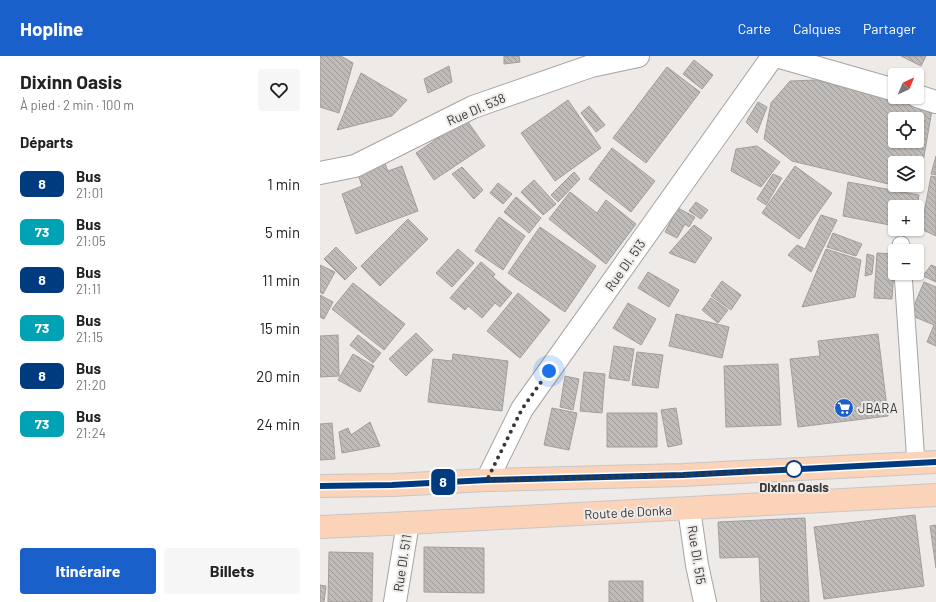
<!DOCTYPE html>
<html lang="fr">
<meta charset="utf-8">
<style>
:root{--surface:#fff;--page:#f6f6f6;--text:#222;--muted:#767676;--accent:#1a60cb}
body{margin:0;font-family:Barlow,sans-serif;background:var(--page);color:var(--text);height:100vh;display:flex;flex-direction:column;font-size:15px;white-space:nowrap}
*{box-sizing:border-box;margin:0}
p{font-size:13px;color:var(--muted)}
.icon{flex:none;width:22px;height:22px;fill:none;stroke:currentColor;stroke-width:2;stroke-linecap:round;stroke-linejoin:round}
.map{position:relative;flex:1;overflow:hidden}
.panel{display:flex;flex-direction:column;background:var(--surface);width:320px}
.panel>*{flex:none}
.badge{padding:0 8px;border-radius:6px;font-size:14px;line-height:26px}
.needle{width:26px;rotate:44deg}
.controls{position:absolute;left:568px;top:12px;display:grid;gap:8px}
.controls a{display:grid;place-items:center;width:36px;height:36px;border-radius:4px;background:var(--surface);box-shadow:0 1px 3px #0004;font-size:20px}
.you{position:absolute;width:20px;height:20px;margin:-10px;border:3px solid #fff;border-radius:50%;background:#1a73e8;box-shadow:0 0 0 6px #1a73e833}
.map>.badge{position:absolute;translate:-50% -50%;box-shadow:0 0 0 2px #fff}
h2{padding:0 20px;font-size:15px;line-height:36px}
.round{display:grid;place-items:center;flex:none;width:42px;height:42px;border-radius:4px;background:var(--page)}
.overview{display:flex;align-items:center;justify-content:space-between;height:68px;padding:0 20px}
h1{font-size:19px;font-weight:700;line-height:30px}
.primary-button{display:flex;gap:8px;margin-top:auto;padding:8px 20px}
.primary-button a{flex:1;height:46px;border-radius:4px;background:var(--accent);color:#fff;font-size:16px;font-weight:700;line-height:46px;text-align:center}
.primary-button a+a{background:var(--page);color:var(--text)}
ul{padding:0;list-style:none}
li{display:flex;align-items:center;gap:12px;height:48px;padding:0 20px}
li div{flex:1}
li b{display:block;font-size:15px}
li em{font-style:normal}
li .badge{min-width:44px;font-weight:700;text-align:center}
header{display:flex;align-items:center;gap:24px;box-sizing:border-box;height:56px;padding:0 20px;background:var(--accent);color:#fff}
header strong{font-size:19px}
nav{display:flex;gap:22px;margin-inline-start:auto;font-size:14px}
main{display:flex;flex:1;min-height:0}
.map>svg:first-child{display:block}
.building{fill:url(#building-back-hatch);stroke:#a19e9c;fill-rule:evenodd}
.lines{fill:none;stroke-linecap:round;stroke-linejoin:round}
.service-casing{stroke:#a7a3a1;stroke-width:19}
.minor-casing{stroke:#a7a3a1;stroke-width:24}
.primary-casing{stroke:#c8c7c7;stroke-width:24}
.service{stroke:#fff;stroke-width:17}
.minor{stroke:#fff;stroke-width:22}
.primary{stroke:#fad3b8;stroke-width:22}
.line-casing{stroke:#fff;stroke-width:9}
.line{stroke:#003b80;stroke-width:6}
.walk{stroke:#393837;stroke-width:4;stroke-dasharray:0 7.2}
.stop-dot{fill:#fff;stroke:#003b80;stroke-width:2}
.labels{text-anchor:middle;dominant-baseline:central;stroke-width:4;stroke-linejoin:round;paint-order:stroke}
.street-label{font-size:13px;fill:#393837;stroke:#eeeae8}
.poi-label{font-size:13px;fill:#393837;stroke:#eeeae8;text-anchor:start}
.stop-label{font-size:13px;font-weight:bold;fill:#393837;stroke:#eeeae8}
</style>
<header>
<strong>Hopline</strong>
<nav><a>Carte</a><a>Calques</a><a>Partager</a></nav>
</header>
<main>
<section class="panel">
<div class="overview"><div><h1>Dixinn Oasis</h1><p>À pied · 2 min · 100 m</p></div><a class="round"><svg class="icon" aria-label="heart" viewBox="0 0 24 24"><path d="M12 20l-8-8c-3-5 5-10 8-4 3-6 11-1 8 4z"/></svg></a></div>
<h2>Départs</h2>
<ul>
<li><span class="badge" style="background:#003b80;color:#fff">8</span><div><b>Bus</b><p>21:01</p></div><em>1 min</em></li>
<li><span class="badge" style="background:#00a3b4;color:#fff">73</span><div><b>Bus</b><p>21:05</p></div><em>5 min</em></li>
<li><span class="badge" style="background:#003b80;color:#fff">8</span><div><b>Bus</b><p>21:11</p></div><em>11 min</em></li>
<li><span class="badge" style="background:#00a3b4;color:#fff">73</span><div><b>Bus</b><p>21:15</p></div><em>15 min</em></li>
<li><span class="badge" style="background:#003b80;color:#fff">8</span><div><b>Bus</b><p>21:20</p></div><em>20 min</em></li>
<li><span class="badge" style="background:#00a3b4;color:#fff">73</span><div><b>Bus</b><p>21:24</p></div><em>24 min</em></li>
</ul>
<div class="primary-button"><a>Itinéraire</a><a>Billets</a></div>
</section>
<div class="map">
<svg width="616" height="546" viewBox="0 0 616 546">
<defs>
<pattern id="building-back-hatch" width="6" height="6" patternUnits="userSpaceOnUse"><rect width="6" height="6" fill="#bfbbb9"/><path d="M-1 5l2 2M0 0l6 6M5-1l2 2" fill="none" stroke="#9c9997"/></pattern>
</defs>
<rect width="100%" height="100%" fill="#eeeae8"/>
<!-- building -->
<path class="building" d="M 0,0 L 21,0 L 33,7 L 19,57 L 0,51 Z
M 184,0 L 199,0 L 200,6 L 184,8 Z
M 581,0 L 606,0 L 601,10 Z
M 374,4 L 393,19 L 382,33 L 363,18 Z
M 129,10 L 132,26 L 108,37 L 104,23 Z
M 347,11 L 380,36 L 326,107 L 293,82 Z
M 41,17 L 87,44 L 72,60 L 17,74 Z
M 496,24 L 612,54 L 598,135 L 472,105 L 444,83 L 451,47 L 470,25 ZM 575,63 L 597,63 L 597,85 L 575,85 ZM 575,107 L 597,107 L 597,129 L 575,129 Z
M 248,44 L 281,92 L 235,125 L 201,77 Z
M 438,46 L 447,51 L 437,77 L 426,66 Z
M 269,50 L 285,69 L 276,76 L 261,57 Z
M 146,63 L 165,90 L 114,124 L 96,97 Z
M 437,90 L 460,106 L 441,131 L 411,115 L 416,93 Z
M 292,92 L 335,125 L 311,156 L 269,123 Z
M 616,100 L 616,119 L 611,118 Z
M 65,108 L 68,115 L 82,110 L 98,155 L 36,178 L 22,138 L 42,130 L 38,118 Z
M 475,110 L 512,137 L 479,183 L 442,157 Z
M 142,111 L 163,134 L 154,143 L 132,118 Z
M 254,116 L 260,123 L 238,146 L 231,139 Z
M 453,118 L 462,122 L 446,149 L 437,143 Z
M 611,120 L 616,121 L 616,180 L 601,173 Z
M 214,124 L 236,148 L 223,159 L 201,136 Z
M 528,126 L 599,139 L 597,152 L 575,151 L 575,170 L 523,160 Z
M 178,127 L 192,138 L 183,148 L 170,137 Z
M 250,136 L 277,157 L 286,144 L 316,168 L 286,208 L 229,163 Z
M 196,141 L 221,162 L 209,177 L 184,156 Z
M 376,146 L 388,154 L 381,163 L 369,155 Z
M 358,152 L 375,161 L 369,171 L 365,168 L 357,182 L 345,176 Z
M 501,159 L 517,164 L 491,216 L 468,199 L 477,189 L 485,193 Z
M 179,161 L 205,180 L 183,214 L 155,195 Z
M 88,163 L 108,183 L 60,230 L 41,210 Z
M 374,169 L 392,182 L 375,207 L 349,197 Z
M 220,171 L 276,210 L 245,256 L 188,217 Z
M 513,177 L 542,188 L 536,200 L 507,191 Z
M 16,191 L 37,212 L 25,224 L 4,203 Z
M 138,193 L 154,207 L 132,231 L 116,217 Z
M 506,193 L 541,204 L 535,241 L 482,251 Z
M 557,197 L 575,198 L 572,243 L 554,242 Z
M 547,198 L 554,200 L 552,218 L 545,220 Z
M 161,206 L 175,218 L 173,221 L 192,237 L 180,251 L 175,247 L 162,262 L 148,250 L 145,254 L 130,242 Z
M 0,209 L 15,216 L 3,238 L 0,236 Z
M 611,209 L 616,211 L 616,226 L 603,220 Z
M 328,216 L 359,234 L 349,251 L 318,232 Z
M 402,225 L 421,239 L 411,254 L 391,240 Z
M 604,226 L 616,231 L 616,290 L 607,286 L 614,269 L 590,259 Z
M 33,227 L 85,268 L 64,294 L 12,253 Z
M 198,237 L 230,264 L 200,302 L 167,275 Z
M 0,239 L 13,246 L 4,263 L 0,261 Z
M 391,242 L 408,254 L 398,267 L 382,254 Z
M 308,247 L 336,263 L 321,289 L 293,272 Z
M 356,258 L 409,271 L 402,302 L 349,290 Z
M 96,277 L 113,294 L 86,320 L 69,303 Z
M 558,278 L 568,360 L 478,371 L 470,303 L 500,300 L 498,285 Z
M 18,279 L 19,320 L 0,321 L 0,280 Z
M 38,279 L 61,297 L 53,307 L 30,289 Z
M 294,290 L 314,293 L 309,325 L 289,322 Z
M 317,296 L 343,299 L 338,332 L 312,329 Z
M 33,298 L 54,310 L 40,336 L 18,324 Z
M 133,298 L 188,305 L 182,355 L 108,346 L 113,303 L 132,305 Z
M 458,308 L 461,369 L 406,371 L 404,310 Z
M 264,316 L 285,318 L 282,357 L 260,355 Z
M 245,320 L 259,323 L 253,354 L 240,351 Z
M 232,352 L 257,357 L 249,394 L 224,389 Z
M 356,352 L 362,388 L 348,391 L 341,354 Z
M 287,357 L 337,357 L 337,391 L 287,391 Z
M 50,366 L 60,390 L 22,397 L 19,376 L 28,372 L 31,379 Z
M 12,367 L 15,403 L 0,404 L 0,368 Z
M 595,459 L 604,530 L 504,543 L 494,471 Z
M 485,462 L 489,546 L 441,546 L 439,501 L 400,502 L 398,466 Z
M 616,469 L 616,512 L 610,470 Z
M 104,491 L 164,492 L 164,537 L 104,536 Z
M 9,496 L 53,497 L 52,546 L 8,546 Z
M 289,525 L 323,525 L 323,546 L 289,546 Z
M 0,529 L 6,530 L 4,546 L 0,546 Z"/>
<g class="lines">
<!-- service casing -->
<g class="service-casing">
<path id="service" d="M 581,189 L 582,195
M 583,217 L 596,407"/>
</g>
<!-- minor casing -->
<g class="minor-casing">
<path id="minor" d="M 456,0 L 575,34
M 597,40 L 616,46
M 0,117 L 35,110 L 153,51 L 271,10 L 318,0
M 167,424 L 202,353 L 453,0
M 369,453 L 377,509 L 385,546
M 75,546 L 88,467"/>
</g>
<!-- primary casing -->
<g class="primary-casing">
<path id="primary" d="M 0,430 L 73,429 L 167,424 L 363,419 L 616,406
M 0,471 L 88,467 L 616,439"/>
</g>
<!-- service -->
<use href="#service" class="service"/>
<!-- minor -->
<use href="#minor" class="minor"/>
<!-- primary -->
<use href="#primary" class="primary"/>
</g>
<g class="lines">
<!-- line casing -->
<g class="line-casing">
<path id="line" d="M 0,430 L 72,429 L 167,424 L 363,419 L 616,406"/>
</g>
<!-- line -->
<use href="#line" class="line"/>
<!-- walk -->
<path class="walk" d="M 229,315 L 202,353 L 167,424 L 363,419 L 474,413"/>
</g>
<!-- icons -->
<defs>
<g id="supermarket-disc" transform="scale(1)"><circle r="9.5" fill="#1a60cb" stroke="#eeeae8"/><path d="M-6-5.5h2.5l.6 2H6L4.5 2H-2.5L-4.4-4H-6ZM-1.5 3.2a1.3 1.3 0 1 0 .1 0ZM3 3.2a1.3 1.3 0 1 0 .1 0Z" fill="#fff"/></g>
</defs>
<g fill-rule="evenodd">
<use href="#supermarket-disc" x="524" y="352"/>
</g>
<!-- markers -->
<circle class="stop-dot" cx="474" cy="413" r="8"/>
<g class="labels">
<!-- street labels -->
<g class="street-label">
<text transform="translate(156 53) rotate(-23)">Rue DI. 538</text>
<text transform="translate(305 209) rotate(-55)">Rue DI. 513</text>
<text transform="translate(308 456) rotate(-3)">Route de Donka</text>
<text transform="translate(377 499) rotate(81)">Rue DI. 515</text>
<text transform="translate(82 507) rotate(-81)">Rue DI. 511</text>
</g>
<!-- poi labels -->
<g class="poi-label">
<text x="538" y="352">JBARA</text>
</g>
<!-- stop labels -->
<g class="stop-label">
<text x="474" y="431">Dixinn Oasis</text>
</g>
</g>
</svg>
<div class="controls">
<a><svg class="needle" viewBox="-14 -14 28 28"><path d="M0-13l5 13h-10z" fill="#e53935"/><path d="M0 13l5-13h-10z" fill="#767676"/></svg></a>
<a><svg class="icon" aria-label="locate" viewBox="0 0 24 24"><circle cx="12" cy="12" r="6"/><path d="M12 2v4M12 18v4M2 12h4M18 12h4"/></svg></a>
<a><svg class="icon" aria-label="layers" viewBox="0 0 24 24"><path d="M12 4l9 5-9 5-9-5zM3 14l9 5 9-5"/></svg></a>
<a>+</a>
<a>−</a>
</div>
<div class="you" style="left:229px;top:315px"></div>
<b class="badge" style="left:123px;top:426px;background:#003b80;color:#fff">8</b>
</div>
</main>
